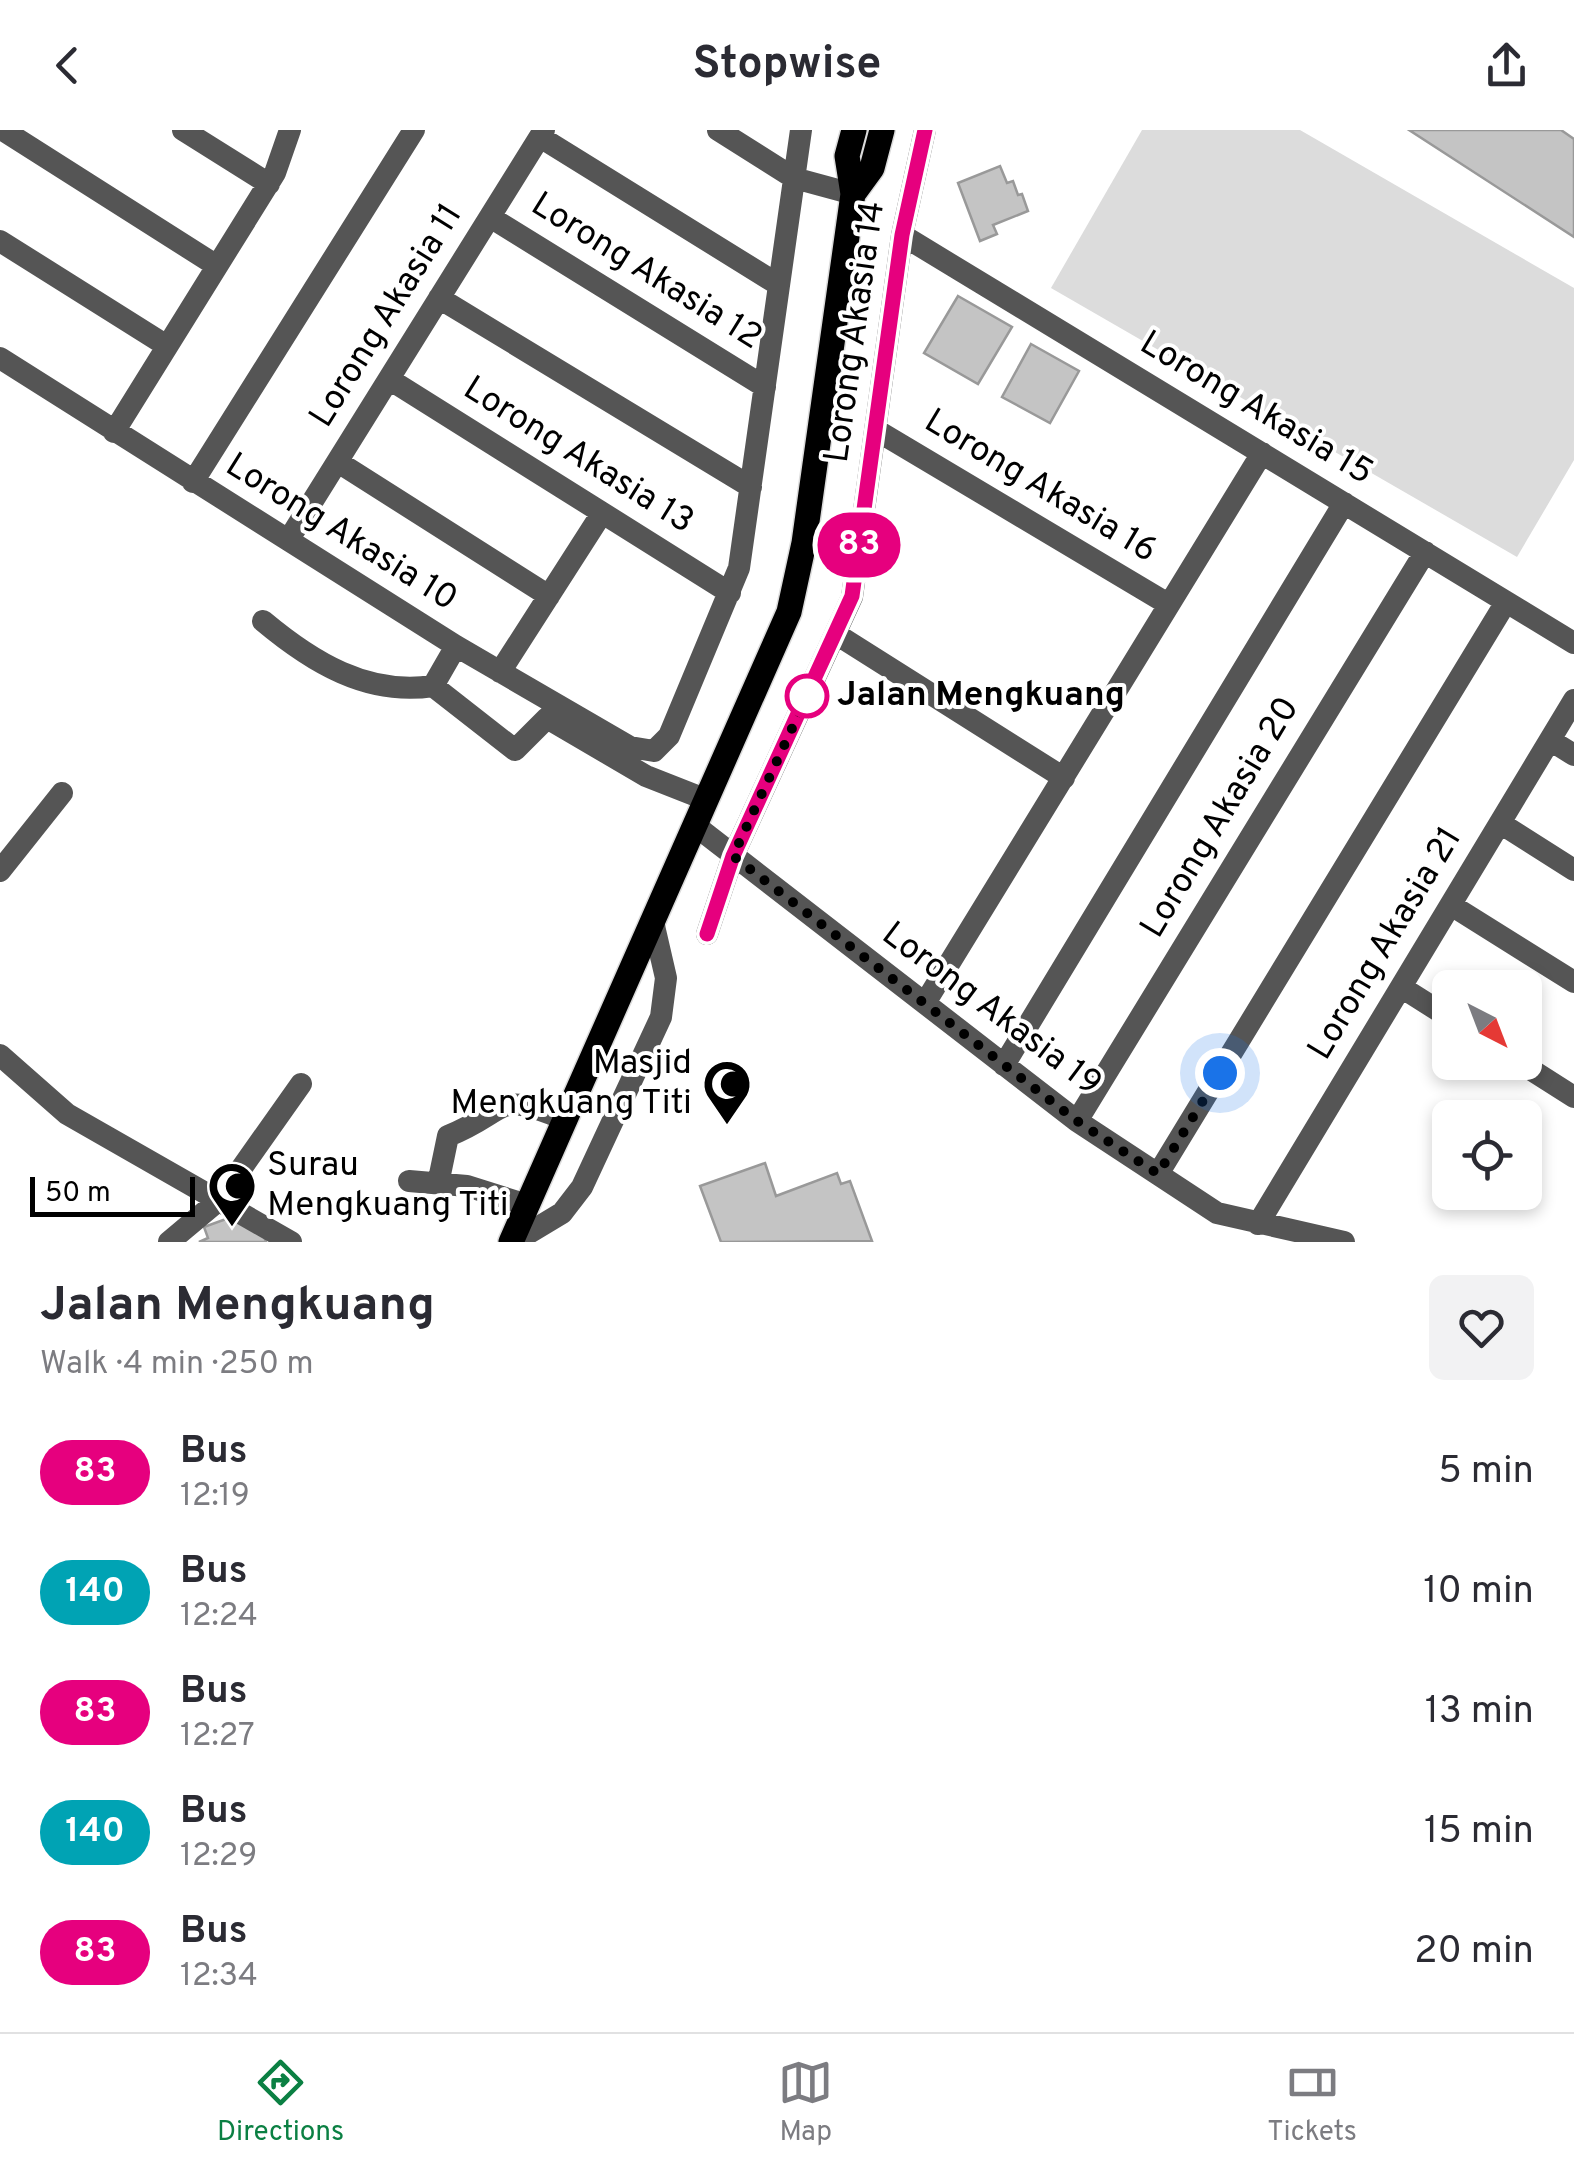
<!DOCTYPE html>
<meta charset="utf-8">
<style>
:root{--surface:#fff;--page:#f2f2f3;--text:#2b2b33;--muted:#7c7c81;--line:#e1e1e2;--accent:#0b8043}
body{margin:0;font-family:Overpass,sans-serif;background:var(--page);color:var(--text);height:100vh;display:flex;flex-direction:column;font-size:38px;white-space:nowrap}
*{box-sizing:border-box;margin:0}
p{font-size:32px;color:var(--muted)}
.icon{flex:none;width:55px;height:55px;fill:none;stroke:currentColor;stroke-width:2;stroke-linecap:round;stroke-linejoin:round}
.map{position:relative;height:1112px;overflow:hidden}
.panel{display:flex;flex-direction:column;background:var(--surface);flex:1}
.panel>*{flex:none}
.badge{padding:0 20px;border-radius:32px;font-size:35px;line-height:65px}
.needle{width:65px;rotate:138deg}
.controls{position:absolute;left:1432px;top:840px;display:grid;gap:20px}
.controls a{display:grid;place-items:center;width:110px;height:110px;border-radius:15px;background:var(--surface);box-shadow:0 5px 15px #0003;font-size:50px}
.scale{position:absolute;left:30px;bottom:25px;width:165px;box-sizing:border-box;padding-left:10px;border:5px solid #000;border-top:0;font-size:28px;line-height:35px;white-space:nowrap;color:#000;-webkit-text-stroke:8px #fff;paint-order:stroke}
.you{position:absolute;width:50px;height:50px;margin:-25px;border:8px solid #fff;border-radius:50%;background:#1a73e8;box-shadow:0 0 0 15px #1a73e833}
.map>.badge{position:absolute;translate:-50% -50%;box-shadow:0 0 0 5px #fff}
.round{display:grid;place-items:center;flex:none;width:105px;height:105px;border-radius:15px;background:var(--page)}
.summary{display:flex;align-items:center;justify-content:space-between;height:170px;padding:0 40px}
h1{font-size:48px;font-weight:700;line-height:75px}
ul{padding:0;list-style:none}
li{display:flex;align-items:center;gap:30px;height:120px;padding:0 40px}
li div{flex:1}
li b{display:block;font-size:38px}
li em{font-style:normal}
li .badge{min-width:110px;font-weight:700;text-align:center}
header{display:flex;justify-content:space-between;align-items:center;height:130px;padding:0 40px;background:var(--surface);font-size:45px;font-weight:700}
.dock{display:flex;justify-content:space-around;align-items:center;height:140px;border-top:2px solid var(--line);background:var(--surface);font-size:28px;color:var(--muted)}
.dock a{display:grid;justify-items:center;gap:5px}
.dock .selected{color:var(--accent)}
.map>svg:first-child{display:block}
.green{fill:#dcdcdc}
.building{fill:#c4c4c4;stroke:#999;stroke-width:2.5}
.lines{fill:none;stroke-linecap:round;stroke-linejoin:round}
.major-casing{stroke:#dbdbdb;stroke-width:28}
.minor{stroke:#555;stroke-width:22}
.major{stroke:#000;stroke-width:25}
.line-casing{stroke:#fff;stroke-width:22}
.line{stroke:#e6007e;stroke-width:15}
.walk{stroke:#000;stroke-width:10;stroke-dasharray:0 18}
.stop-dot{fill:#fff;stroke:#e6007e;stroke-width:5}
.labels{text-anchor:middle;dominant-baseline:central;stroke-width:8;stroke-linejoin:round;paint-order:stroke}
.street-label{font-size:35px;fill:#000;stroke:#fff}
.stop-label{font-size:35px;font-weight:bold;fill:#000;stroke:#fff;text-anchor:start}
.poi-label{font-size:35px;fill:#000;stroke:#fff;text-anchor:end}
</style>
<header><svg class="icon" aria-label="back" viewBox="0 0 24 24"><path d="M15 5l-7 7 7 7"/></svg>Stopwise<svg class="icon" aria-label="share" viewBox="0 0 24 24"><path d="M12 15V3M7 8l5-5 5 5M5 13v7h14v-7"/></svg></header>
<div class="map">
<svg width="1574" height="1112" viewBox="0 0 1574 1112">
<rect width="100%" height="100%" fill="#fff"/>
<!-- green -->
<path class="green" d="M 1142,0 L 1300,0 L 1574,158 L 1574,330 L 1517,427 L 1051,158 Z"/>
<!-- building -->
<path class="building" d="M 1409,0 L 1561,0 L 1574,9 L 1574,107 Z
M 1000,36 L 1007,53 L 1013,51 L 1018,65 L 1022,64 L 1028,81 L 993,95 L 997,104 L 980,111 L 958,53 Z
M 958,166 L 1012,197 L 978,254 L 924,223 Z
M 1031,214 L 1079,241 L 1050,293 L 1002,267 Z
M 765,1033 L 776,1066 L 837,1043 L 841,1054 L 850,1051 L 872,1111 L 721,1112 L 700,1056 Z
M 237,1085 L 262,1101 L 266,1112 L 199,1112 L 208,1108 L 204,1097 Z"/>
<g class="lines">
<!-- major casing -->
<g class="major-casing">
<path id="major" d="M 853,64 L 872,38 L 882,0
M 511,1112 L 789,482 L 804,413 L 853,64 L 847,26 L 854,0"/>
</g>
<!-- minor -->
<path class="minor" d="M 3,0 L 217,136
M 183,0 L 269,54
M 718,0 L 794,48 L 853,64
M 540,7 L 779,155
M 490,87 L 765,257
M 902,105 L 1574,513
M 0,111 L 167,216
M 439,168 L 751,357
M 0,228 L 456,516 L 630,617 L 654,621 L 669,606 L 739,438 L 801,0
M 389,249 L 730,463
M 876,300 L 1168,474
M 114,302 L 275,43 L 290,0
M 338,332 L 549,466
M 193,352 L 414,0
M 289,409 L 544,0
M 263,491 C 312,532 367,566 433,556 L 515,620 L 547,588 L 646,646 L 707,670
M 836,504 L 1064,648
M 500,542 L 602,383
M 433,556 L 456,516
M 1550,610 L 1574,625
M 1500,693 L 1574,740
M 697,697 L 1077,991 L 1217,1083 L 1344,1112
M 0,741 L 62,663
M 1451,775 L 1574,852
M 707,804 L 733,726 L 852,467 L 902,105 L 925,0
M 1401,857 L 1450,888
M 925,873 L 1262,323
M 0,925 L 67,984 L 291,1112
M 1519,932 L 1574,967
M 1004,935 L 1344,373
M 1077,991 L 1425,422
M 1158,1044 L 1506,472
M 409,1051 L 467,1056 L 527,1075
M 438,1054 L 448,1006 C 512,980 492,959 566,990
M 1258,1094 L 1574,570
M 169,1112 L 219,1070 L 301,954
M 514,1112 L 562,1083 L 582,1057 L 661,887 L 666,848 L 654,796"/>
<!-- major -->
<use href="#major" class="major"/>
</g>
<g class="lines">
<!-- line casing -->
<g class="line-casing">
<path id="line" d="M 707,804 L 733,726 L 852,466 L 902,105 L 925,0"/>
</g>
<!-- line -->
<use href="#line" class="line"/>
<!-- walk -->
<path class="walk" d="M 807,566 L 733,726 L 1077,991 L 1158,1044 L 1220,943"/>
</g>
<!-- icons -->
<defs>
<g id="mosque-pin" transform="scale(2.5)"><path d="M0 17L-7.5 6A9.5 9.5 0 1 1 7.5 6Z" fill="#000" stroke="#fff"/><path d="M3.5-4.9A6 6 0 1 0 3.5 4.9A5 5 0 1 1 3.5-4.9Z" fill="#fff"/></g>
</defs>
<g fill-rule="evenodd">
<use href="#mosque-pin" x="727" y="954"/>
<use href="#mosque-pin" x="232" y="1056"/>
</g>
<!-- markers -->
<circle class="stop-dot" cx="807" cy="566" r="20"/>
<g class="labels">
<!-- street labels -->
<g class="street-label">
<text transform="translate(646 142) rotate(32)">Lorong Akasia 12</text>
<text transform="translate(387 186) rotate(-58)">Lorong Akasia 11</text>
<text transform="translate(856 202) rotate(-82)">Lorong Akasia 14</text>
<text transform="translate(1256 279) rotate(31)">Lorong Akasia 15</text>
<text transform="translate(578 326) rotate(32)">Lorong Akasia 13</text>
<text transform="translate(1040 357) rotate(31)">Lorong Akasia 16</text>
<text transform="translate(341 403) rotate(32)">Lorong Akasia 10</text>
<text transform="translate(1221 688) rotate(-59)">Lorong Akasia 20</text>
<text transform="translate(1386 814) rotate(-59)">Lorong Akasia 21</text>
<text transform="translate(991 880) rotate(37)">Lorong Akasia 19</text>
</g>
<!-- stop labels -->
<g class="stop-label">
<text x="837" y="566">Jalan Mengkuang</text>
</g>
<!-- poi labels -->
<g class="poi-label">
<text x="692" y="934">Masjid<tspan x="692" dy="40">Mengkuang Titi</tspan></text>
<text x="267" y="1036" text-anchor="start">Surau<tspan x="267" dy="40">Mengkuang Titi</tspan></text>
</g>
</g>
</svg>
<div class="controls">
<a><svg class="needle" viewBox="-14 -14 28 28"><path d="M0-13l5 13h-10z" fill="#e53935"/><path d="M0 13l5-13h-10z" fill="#7c7c81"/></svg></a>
<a><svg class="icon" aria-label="locate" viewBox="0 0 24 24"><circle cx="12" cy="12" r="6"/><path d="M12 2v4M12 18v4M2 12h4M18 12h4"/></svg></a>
</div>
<div class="scale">50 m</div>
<div class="you" style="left:1220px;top:943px"></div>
<b class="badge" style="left:859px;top:415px;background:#e6007e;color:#fff">83</b>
</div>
<section class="panel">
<div class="summary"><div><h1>Jalan Mengkuang</h1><p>Walk · 4 min · 250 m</p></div><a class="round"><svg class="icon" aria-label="heart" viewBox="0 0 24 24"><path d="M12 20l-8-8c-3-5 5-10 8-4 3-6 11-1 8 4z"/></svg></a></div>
<ul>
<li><span class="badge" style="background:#e6007e;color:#fff">83</span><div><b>Bus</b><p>12:19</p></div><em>5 min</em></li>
<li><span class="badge" style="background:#00a3b4;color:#fff">140</span><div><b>Bus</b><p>12:24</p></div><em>10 min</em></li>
<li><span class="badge" style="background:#e6007e;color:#fff">83</span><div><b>Bus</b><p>12:27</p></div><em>13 min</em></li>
<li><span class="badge" style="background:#00a3b4;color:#fff">140</span><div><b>Bus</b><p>12:29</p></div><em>15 min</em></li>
<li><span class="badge" style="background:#e6007e;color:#fff">83</span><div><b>Bus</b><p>12:34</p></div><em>20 min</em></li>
</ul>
</section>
<nav class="dock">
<a class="selected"><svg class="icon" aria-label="directions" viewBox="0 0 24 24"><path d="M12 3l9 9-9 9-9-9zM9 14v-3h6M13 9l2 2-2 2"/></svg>Directions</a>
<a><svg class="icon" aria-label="map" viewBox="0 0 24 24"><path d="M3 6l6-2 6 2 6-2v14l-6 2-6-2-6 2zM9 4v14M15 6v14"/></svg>Map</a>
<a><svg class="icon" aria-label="tickets" viewBox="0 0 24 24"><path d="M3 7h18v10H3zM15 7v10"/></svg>Tickets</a>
</nav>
